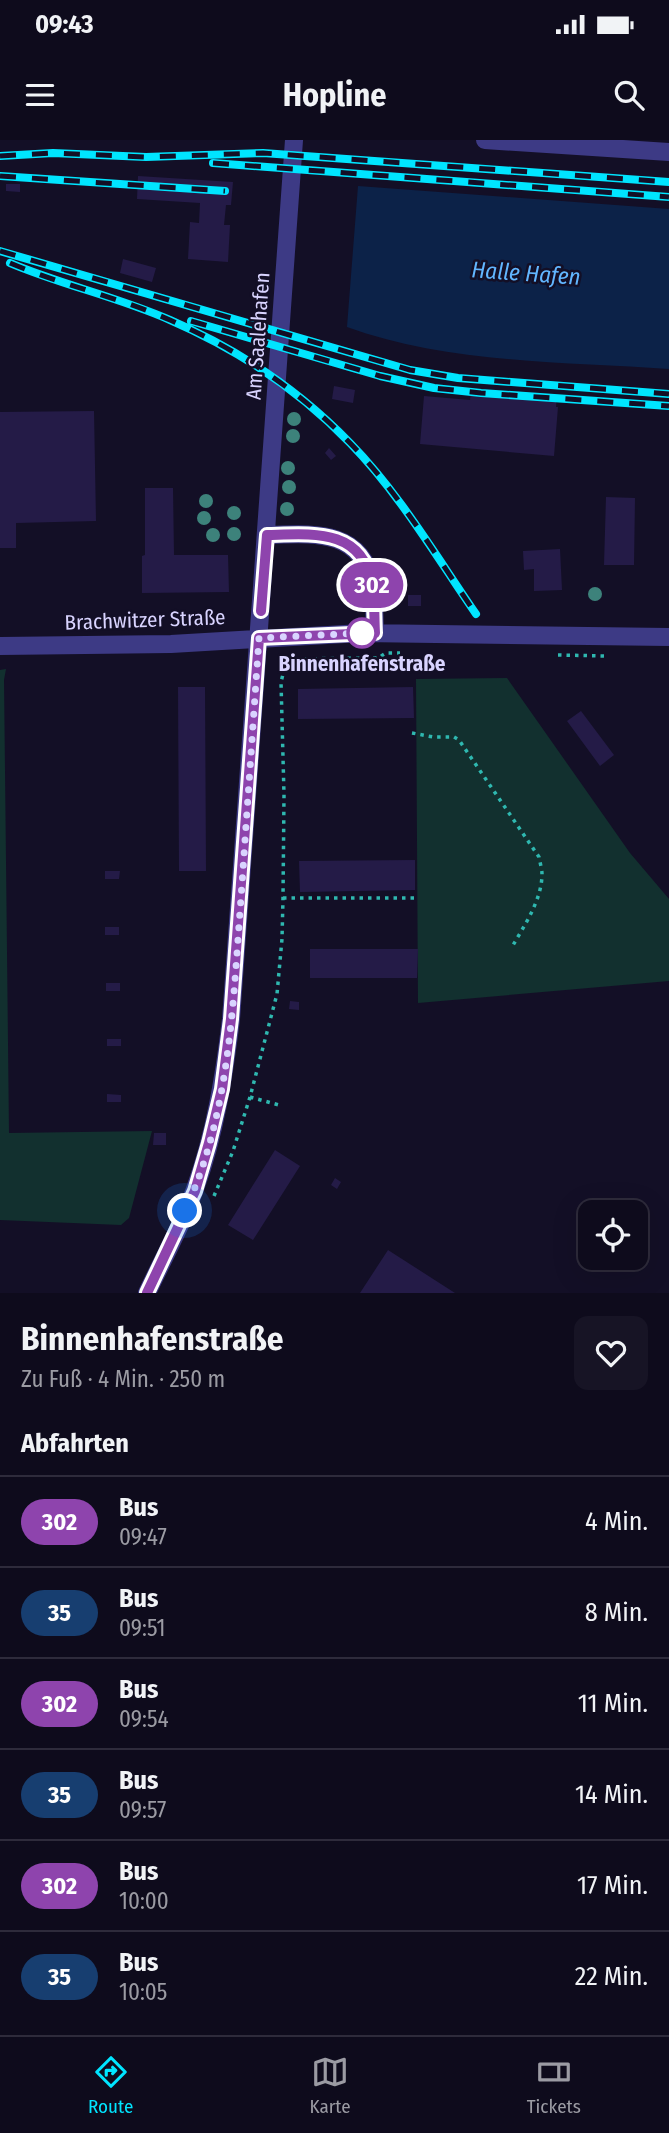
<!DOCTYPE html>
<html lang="de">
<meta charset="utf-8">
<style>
:root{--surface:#0e0b1c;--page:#171425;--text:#f1f3f6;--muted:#9b9ba3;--line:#2e2b3b;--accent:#00e5ff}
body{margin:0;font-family:"Fira Sans Condensed",sans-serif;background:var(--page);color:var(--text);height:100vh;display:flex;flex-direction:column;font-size:26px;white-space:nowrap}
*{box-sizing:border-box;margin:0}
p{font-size:23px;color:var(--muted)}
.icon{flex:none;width:38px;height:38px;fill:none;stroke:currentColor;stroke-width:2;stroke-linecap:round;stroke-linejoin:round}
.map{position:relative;height:1153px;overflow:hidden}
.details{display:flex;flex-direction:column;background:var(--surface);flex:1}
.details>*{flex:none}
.badge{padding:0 14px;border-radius:23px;font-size:24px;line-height:46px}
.fabs{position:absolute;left:578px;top:1060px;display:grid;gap:14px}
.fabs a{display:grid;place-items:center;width:70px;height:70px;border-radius:14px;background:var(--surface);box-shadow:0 7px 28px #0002,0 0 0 2px var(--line);font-size:35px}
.you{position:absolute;width:35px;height:35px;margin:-18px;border:5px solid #fff;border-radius:50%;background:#1a73e8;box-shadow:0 0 0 10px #1a73e833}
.map>.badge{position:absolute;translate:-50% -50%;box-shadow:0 0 0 4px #fff}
h2{padding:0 21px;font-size:26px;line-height:63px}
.round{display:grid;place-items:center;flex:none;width:74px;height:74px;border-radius:14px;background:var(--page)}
.head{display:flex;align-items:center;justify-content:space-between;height:119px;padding:0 21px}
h1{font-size:33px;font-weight:700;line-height:52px}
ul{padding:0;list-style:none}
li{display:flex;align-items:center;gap:21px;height:91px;padding:0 21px;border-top:2px solid var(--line)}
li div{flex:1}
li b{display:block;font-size:26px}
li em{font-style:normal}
li .badge{min-width:77px;font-weight:700;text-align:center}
.status{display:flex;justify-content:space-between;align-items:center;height:49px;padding:0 35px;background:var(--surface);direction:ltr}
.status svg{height:19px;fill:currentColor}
header{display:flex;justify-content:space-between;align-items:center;height:91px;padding:0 21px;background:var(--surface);font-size:32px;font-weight:700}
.tabs{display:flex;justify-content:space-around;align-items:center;height:98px;border-top:2px solid var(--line);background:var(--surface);font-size:19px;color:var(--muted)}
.tabs a{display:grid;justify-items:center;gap:4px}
.tabs .current{color:var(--accent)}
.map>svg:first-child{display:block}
.green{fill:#12302f}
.water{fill:#0c2248}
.building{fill:#241b47}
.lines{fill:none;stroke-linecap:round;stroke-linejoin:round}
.path{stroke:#2fb8b0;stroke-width:3.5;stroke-dasharray:3.5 5;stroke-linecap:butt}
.minor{stroke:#3d3a85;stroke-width:18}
.rail-casing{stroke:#00e5ff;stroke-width:8}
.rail{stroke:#130f26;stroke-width:5;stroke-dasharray:16;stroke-linecap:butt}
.tree{fill:#3d827b}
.line-casing{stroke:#fff;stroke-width:16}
.line{stroke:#8e44ad;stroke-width:10}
.walk{stroke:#d9d4ff;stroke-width:7;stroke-dasharray:0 12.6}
.stop-dot{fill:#fff;stroke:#8e44ad;stroke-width:3.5}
.labels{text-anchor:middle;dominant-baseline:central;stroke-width:5;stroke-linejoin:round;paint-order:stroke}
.street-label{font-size:21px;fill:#d9d4ff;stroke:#130f26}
.stop-label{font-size:21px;font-weight:bold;fill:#d9d4ff;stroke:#130f26}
.water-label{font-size:23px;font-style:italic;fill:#62b6ff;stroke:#130f26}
</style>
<div class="status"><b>09:43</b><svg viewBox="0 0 49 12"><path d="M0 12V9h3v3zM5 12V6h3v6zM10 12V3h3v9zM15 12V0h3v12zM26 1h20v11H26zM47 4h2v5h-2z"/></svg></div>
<header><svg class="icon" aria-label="menu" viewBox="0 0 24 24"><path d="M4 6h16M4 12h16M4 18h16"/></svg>Hopline<svg class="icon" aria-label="search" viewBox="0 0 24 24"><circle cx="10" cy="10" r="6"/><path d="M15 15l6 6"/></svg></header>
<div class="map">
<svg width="669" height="1153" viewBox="0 0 669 1153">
<rect width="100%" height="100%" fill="#130f26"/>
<!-- green -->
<path class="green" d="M 6,529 L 4,540 L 9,993 L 152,991 L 129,1078 L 121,1085 L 0,1080 L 0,530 Z
M 507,538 L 630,713 L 669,759 L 669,841 L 418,863 L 416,539 Z"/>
<!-- water -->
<path class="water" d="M 358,46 L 669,69 L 669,229 C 565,222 445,223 347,187 Z"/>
<!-- building -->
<path class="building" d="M 138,36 L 233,42 L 231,65 L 226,65 L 224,85 L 230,85 L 228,122 L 188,119 L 190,82 L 199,83 L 200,63 L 137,59 Z
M 6,44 L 20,44 L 20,52 L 6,51 Z
M 123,119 L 156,128 L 152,142 L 120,133 Z
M 334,246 L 355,250 L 353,263 L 332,259 Z
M 471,249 L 557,255 L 556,267 L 558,267 L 554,316 L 420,304 L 424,256 L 470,260 Z
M 94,271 L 96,381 L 16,383 L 16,408 L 0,408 L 0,272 Z
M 329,308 L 336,316 L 331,320 L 325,313 Z
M 145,348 L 173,348 L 174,415 L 228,415 L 229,452 L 142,453 L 142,416 L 145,415 Z
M 606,357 L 635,358 L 634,425 L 604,425 Z
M 560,409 L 562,450 L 534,451 L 534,429 L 524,430 L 523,411 Z
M 408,455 L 421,455 L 421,466 L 408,466 Z
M 178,547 L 205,547 L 206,731 L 179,731 Z
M 413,547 L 414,578 L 298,579 L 298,549 Z
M 581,571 L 614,615 L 600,626 L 567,581 Z
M 415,720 L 415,750 L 300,752 L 299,721 Z
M 105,731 L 120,731 L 119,739 L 105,739 Z
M 105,787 L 119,787 L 119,795 L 105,795 Z
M 310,809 L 418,809 L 417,838 L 310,838 Z
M 106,843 L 120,843 L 120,851 L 106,851 Z
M 290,861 L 299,862 L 299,870 L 289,869 Z
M 107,899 L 121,899 L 121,906 L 107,906 Z
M 107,954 L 121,955 L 121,962 L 107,962 Z
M 154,993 L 166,993 L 166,1005 L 153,1005 Z
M 275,1010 L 300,1026 L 253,1100 L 228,1085 Z
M 335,1038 L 341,1042 L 337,1049 L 331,1045 Z
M 388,1110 L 455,1153 L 360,1153 Z"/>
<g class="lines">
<!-- path -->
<path class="path" d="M 558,515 L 606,516
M 288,519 L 378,518 L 386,513 L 400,513
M 412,593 L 433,597 L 454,597 L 459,600 L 539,717 C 540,723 542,729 542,734 C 542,760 524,786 512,807
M 283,758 L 416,758
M 250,957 L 279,965
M 214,1056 L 233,1011 L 250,957 L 277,854 L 282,799 L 283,758 L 284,655 L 281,542 L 288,515"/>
<!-- minor -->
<path class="minor" d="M 485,0 L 669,12
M 266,395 C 309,394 362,387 372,444 C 375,459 374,477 375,493
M 0,506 L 171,504 L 362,493 L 669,497
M 147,1153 C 163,1119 182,1085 195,1049 C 215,994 224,937 231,879 L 294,0"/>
<!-- rail casing -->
<g class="rail-casing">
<path id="rail" d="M 0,16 L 53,13 L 146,17 L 263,13 L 669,42
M 213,23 L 669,57
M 0,36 L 225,51
M 0,111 L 410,230 L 458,238 L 669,254
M 10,123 C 62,145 118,157 170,180 C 237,209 299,250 350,303 C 399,353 436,416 476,474
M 191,181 L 380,236 L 434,248 L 481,253 L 669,266"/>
</g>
<!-- rail -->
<use href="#rail" class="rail"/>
</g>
<!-- trees -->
<g class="tree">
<circle cx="294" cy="279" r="7"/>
<circle cx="293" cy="296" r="7"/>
<circle cx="288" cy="328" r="7"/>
<circle cx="289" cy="347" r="7"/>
<circle cx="206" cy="361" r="7"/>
<circle cx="287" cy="369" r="7"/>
<circle cx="234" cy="373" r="7"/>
<circle cx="204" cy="378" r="7"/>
<circle cx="234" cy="394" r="7"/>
<circle cx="213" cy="395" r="7"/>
<circle cx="595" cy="454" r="7"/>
</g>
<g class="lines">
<!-- line casing -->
<g class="line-casing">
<path id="line" d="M 147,1153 L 195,1051 L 209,1003 L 222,949 L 231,879 L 259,498 L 375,493 C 374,477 375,459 372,444 C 362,387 310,394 267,395 L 261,471"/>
</g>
<!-- line -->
<use href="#line" class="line"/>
<!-- walk -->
<path class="walk" d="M 185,1071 C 230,974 233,863 241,758 C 247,672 253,585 259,498 L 362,493"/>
</g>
<!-- markers -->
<circle class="stop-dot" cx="362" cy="493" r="14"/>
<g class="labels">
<!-- street labels -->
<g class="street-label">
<text transform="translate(258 196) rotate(-86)">Am Saalehafen</text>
<text transform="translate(145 480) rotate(-2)">Brachwitzer Straße</text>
</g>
<!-- stop labels -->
<g class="stop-label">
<text x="362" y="524">Binnenhafenstraße</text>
</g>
<!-- water labels -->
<g class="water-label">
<text transform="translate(526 133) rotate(4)">Halle Hafen</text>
</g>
</g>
</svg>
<div class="fabs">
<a><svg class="icon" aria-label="locate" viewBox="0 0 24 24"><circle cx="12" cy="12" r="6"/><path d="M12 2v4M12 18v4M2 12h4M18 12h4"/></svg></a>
</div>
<div class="you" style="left:185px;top:1071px"></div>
<b class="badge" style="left:372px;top:445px;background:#8e44ad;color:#fff">302</b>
</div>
<section class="details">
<div class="head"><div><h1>Binnenhafenstraße</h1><p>Zu Fuß · 4 Min. · 250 m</p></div><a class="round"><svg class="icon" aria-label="heart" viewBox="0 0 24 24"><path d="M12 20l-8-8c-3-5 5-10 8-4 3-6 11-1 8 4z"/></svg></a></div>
<h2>Abfahrten</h2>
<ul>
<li><span class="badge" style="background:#8e44ad;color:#fff">302</span><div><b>Bus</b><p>09:47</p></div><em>4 Min.</em></li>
<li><span class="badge" style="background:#173e70;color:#fff">35</span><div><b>Bus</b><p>09:51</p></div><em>8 Min.</em></li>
<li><span class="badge" style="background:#8e44ad;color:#fff">302</span><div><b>Bus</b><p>09:54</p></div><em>11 Min.</em></li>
<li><span class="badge" style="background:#173e70;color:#fff">35</span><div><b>Bus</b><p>09:57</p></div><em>14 Min.</em></li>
<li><span class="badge" style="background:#8e44ad;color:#fff">302</span><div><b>Bus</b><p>10:00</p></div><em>17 Min.</em></li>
<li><span class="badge" style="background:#173e70;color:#fff">35</span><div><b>Bus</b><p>10:05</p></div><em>22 Min.</em></li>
</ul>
</section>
<nav class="tabs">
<a class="current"><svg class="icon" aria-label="directions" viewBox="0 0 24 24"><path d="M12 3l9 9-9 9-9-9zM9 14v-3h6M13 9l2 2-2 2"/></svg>Route</a>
<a><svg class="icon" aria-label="map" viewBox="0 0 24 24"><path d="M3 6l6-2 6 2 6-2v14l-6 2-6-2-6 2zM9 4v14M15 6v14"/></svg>Karte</a>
<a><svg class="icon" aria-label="tickets" viewBox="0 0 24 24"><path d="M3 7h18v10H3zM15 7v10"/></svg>Tickets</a>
</nav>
